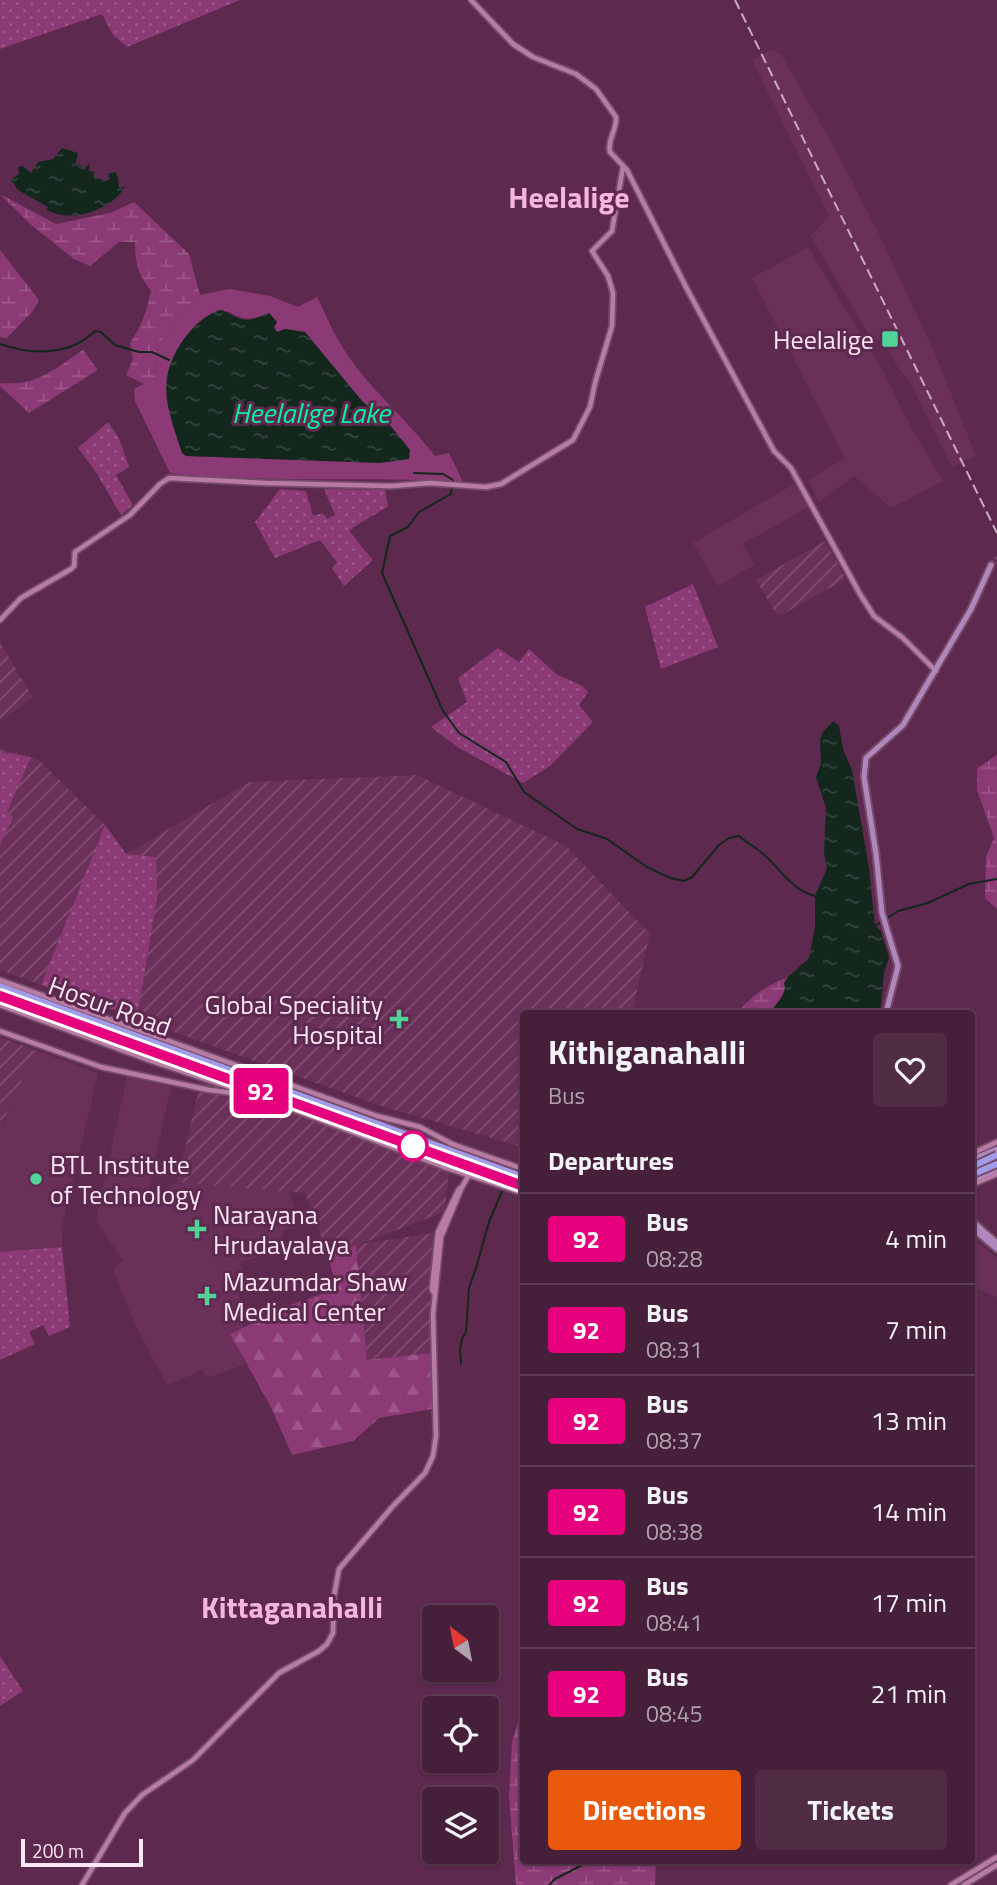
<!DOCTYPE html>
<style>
:root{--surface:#461f3a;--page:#502c45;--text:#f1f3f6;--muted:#b0a2af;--line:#5e3d54;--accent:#ea580c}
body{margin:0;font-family:"Titillium Web",sans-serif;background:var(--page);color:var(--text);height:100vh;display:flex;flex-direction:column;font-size:26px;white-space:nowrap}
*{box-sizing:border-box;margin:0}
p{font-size:23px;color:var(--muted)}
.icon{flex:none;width:38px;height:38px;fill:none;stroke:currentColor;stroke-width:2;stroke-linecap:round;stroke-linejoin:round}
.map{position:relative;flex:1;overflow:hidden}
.details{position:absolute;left:520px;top:1010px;width:455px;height:854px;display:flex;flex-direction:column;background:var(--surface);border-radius:7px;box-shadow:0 2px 5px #0004,0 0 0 2px var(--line)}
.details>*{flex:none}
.badge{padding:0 14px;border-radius:5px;font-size:24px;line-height:46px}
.needle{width:46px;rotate:328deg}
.controls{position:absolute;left:422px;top:1605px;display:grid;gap:14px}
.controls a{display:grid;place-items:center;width:77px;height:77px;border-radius:7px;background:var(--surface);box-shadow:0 2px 5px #0004,0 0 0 2px var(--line);font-size:35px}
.scale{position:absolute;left:21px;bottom:18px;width:122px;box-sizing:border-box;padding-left:7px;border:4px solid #fbe7f3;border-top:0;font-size:19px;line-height:24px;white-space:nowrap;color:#fbe7f3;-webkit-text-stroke:5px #5d294e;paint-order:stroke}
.map>.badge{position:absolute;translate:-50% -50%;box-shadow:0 0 0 4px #fff}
h2{padding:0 28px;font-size:26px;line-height:63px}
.round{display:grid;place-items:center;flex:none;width:74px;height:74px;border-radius:7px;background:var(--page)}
.head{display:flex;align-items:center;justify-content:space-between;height:119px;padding:0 28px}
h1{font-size:33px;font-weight:700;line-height:52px}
.action{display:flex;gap:14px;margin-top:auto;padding:14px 28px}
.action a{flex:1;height:80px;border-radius:7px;background:var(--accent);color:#fff;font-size:28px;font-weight:700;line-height:80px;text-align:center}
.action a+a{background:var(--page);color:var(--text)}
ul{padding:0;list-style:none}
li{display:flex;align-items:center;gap:21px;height:91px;padding:0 28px;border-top:2px solid var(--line)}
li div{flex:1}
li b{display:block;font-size:26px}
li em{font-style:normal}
li .badge{min-width:77px;font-weight:700;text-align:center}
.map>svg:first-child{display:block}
.built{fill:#6b3059}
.industrial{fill:url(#industrial-furrows)}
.grass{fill:url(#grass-dots)}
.forest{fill:url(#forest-firs)}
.wetland{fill:url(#wetland-marsh)}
.park{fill:#8c3a75;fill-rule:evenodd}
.water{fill:url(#water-ripples)}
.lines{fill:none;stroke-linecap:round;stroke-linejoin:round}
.stream{stroke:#13271d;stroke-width:2}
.secondary-tunnel{stroke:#754667;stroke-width:5;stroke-dasharray:5 2.5;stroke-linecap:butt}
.tertiary-casing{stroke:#754b69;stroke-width:8}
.secondary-casing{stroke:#754b69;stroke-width:9}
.trunk-casing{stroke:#754b69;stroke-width:10}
.tertiary{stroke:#b87ba3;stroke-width:4.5}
.secondary{stroke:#b087bd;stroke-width:5}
.trunk{stroke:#a29bea;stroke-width:6}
.rail{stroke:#caacc0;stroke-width:2;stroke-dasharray:10 5;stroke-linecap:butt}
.trunk-bridge-casing{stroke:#754b69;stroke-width:10;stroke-linecap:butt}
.trunk-bridge{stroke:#a29bea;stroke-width:6}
.line-casing{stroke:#fff;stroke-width:16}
.line{stroke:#e6007e;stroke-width:10}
.poi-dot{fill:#52d397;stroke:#5d294e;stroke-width:2.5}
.stop-dot{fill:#fff;stroke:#e6007e;stroke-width:3.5}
.labels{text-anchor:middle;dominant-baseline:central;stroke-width:6;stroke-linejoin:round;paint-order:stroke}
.poi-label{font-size:26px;fill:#fbe7f3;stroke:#5d294e;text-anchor:start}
.street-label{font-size:26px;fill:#fbe7f3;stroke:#5d294e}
.water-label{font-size:28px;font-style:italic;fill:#06f3a1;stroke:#5d294e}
.quarter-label{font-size:30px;font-weight:bold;fill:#f6b5df;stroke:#5d294e}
</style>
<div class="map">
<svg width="997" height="1885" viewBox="0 0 997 1885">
<defs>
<pattern id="industrial-furrows" width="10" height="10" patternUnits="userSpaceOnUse" patternTransform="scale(1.75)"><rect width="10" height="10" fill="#6b3059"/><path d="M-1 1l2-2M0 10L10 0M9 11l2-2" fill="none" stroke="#814e71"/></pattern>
<pattern id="grass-dots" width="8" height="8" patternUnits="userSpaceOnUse" patternTransform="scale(1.75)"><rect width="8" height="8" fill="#8c3a75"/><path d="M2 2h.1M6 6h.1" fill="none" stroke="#9d5689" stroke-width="1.8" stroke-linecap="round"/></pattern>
<pattern id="forest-firs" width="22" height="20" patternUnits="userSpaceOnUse" patternTransform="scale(1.75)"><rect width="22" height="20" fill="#8c3a75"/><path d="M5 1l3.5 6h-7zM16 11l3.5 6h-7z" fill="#9d5689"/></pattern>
<pattern id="wetland-marsh" width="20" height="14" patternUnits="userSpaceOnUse" patternTransform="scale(1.75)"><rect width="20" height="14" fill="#8c3a75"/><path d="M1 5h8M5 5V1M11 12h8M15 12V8" fill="none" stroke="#9d5689"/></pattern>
<pattern id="water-ripples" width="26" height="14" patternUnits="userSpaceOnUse" patternTransform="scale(1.75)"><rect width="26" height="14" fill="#13271d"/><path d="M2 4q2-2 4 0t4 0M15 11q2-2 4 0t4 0" fill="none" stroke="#36463e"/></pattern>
</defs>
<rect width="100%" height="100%" fill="#5d294e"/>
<!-- built -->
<path class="built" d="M 770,50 L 781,54 L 833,145 L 878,232 L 936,356 L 976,456 L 952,467 L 910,382 L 898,368 L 887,346 L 876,338 L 869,335 L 811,236 L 829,216 L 752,60 Z
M 808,247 L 881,368 L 917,438 L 943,481 L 891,508 L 854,476 L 819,502 L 808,480 L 845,458 L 752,278 Z
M 794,484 L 808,507 L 743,544 L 754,565 L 718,586 L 693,543 Z
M 35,1050 L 98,1073 L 62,1227 L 62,1247 L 0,1252 L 0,1130 Z
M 127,1076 L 171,1087 L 147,1198 L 177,1182 L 289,1191 L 301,1226 L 282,1231 L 283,1250 L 240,1262 L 245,1276 L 238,1281 L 243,1328 L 231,1334 L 246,1364 L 207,1378 L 203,1370 L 167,1385 L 134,1323 L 113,1269 L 123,1261 L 96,1220 Z
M 971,1238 L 997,1258 L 997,1298 L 971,1286 Z"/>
<!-- industrial -->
<path class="industrial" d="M 825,541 L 846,579 L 778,617 L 756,580 Z
M 0,642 L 33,698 L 0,720 Z
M 0,749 L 38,759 L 105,825 L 126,854 L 249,782 L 417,775 L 566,846 L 650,934 L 632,1013 L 523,1013 L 523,1147 L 381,1106 L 0,970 Z
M 0,1037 L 35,1050 L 0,1130 Z
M 201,1080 L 449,1167 L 445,1212 L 360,1244 L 433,1233 L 431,1353 L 367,1360 L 356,1246 L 328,1256 L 305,1193 L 177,1182 Z"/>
<!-- grass -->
<path class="grass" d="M 0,0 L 240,0 L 127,47 L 113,35 L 102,14 L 0,49 Z
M 108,422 L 119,438 L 129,467 L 116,475 L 133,505 L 121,515 L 96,472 L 78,448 Z
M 280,489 L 306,491 L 313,516 L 323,513 L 327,519 L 335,515 L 324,489 L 385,490 L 388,506 C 375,516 362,520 349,531 L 373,560 L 344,586 L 332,568 L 337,562 L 320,540 L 275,558 L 255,522 Z
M 693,584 L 718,647 L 661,669 L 645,607 Z
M 498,648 L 519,662 L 529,649 L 556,674 L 581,685 L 588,692 L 579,705 L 593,722 L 550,766 L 523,783 L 459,748 L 431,727 L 467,702 L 458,678 Z
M 0,752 L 31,757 L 7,812 L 13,817 L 0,845 Z
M 105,825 L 126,854 L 156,857 L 157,898 L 137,1017 L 41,985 Z
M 62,1247 L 70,1327 L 49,1336 L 43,1325 L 29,1332 L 35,1344 L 0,1360 L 0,1252 Z
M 0,1656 L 23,1691 L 0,1706 Z"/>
<!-- forest -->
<path class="forest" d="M 356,1245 L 367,1360 L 431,1353 L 432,1409 L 379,1418 L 353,1441 L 292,1455 L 270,1405 L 230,1334 L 290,1305 L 337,1289 L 328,1256 Z"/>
<!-- wetland -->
<path class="wetland" d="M 0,194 L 56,224 L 110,213 L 134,202 L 189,254 L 200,295 L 175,320 L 157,349 L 155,378 L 146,385 L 126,375 L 133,359 L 130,343 C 141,327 147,311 151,291 C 138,274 135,263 135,242 L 119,242 L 90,266 L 74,259 L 30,224 Z
M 0,250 L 39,300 L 33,311 L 7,338 L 0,337 Z
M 83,350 L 98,370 L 29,413 L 0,386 L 0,383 C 36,387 54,369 83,350 Z
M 997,755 L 997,909 L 985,898 L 986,857 L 994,838 L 977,790 L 977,768 Z
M 788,977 C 786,991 778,1000 773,1013 L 737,1013 C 752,995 766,986 788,977 Z
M 523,1707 L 523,1860 L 656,1860 L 655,1885 L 516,1885 L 509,1797 L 512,1742 Z"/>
<!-- park -->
<path class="park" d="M 229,289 L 270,296 L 298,307 L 317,297 C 326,315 334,335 345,351 C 370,390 407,419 435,456 L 449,453 L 463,482 C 391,477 318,481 245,478 C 220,477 195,477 170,473 L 135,401 L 134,389 L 155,378 L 157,349 L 175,320 L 200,295 ZM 227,311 C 244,321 252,320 269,313 L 277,322 L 274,328 L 277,332 L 285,329 L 305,332 L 362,401 L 389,424 L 410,450 L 380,463 L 187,456 L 182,453 Z"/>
<!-- water -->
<path class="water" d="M 62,148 L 78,153 L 76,163 L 82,166 L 83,170 L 90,163 L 89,171 L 95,172 L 93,176 L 95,178 L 102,179 L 103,182 L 110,179 L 108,174 L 115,172 L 118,177 L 119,188 L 125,187 C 112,210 70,224 47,210 L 48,207 L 18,190 L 11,180 L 19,174 L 18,167 L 23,166 L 31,173 L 38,162 L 53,159 Z
M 220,310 C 228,311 233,317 241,319 C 250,322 261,316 269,313 L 277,322 L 274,327 L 277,332 L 285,329 L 305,332 L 362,401 L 389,424 L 410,450 L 409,459 L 380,463 L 186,456 L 182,453 C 167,407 154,379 186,336 C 196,324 205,315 220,310 Z
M 833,721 L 839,726 L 843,749 L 852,770 L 869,868 L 875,926 L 881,931 L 889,958 L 884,973 L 880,1013 L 771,1013 C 775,1001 788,998 784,983 L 788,977 L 809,958 L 815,927 L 815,896 L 827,868 L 824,853 L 826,808 L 816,777 L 821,763 L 820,739 L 823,732 Z"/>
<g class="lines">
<!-- stream -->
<path class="stream" d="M 0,344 C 32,355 70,356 95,331 L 101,332 L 115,345 L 139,352 L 152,352 L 169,360
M 414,473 L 443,474 L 453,480 L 451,494 L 419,512 L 408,527 L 390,536 L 382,573 L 443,711 L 459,733 L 506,762 L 524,792 L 577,829 L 607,839 L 647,867 L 670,878 L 684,881 L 692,877 L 719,845 L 729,838 L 739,836 C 746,842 755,847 762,853 C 780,868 791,890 815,896
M 875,926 L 898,911 L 928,903 L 969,884 L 997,879
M 461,1364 L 460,1349 L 462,1339 L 466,1332 L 469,1288 L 476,1268 L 489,1222 L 502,1191
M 549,1885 L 555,1879 L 592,1860"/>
<!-- secondary-tunnel -->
<path class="secondary-tunnel" d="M 991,565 L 997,557"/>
<!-- tertiary casing -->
<g class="tertiary-casing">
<path id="tertiary" d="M 471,0 L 513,44 L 533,57 L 576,74 L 596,89 L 616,117 C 617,130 607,140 610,152 L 627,170 L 686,287 L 774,451 L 791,468 L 860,594 L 874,616 L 903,638 L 936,671
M 0,620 L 21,598 L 71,569 L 74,566 L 75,552 L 130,515 L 160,484 L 169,478 L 266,483 L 391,486 L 430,483 L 486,487 L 501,484 L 573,440 L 590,407 L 595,383 L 612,326 L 613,293 L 608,276 L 592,251 L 612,231 L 623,167
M 0,980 L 377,1116 L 420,1127 L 452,1144 L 523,1169
M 0,1005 L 146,1059 L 276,1103 L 444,1167 L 523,1193
M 0,1031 L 101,1067 L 209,1090 L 242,1094
M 971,1154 L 997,1142
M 971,1185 L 997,1174
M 434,1293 L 432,1289 L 438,1232 L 459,1189 L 462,1187
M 82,1885 L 125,1813 L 142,1795 L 193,1760 L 279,1673 L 319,1651 L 327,1644 L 333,1633 L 334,1596 L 339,1569 L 393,1506 L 425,1473 L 433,1456 L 436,1436 L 433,1314 L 441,1237 L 462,1187 L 473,1168
M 951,1885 L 997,1857
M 964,1885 L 997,1865"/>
</g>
<!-- secondary casing -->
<g class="secondary-casing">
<path id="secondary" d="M 886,1013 L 898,966 L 882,913 L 876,854 L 864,777 L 866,758 L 903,725 L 971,609 L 991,565
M 971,1160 L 997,1149
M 971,1181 L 997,1169
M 971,1220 L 997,1243
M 971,1227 L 997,1249"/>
</g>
<!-- trunk casing -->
<g class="trunk-casing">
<path id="trunk" d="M 0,986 L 523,1177
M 0,996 L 523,1186"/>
</g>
<!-- tertiary -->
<use href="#tertiary" class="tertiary"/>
<!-- secondary -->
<use href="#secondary" class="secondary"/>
<!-- trunk -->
<use href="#trunk" class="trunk"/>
<!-- rail -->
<path class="rail" d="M 735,0 L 997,533"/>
<!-- trunk-bridge casing -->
<g class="trunk-bridge-casing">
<path id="trunk-bridge" d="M 971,1167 L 997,1155
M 971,1175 L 997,1164"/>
</g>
<!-- trunk-bridge -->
<use href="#trunk-bridge" class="trunk-bridge"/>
</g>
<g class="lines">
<!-- line casing -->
<g class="line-casing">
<path id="line" d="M 0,996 L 523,1186"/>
</g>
<!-- line -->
<use href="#line" class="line"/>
</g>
<!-- markers -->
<g class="poi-dot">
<rect x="881" y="330" width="18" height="18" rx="3.5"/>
<path d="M395.5 1008.5h7v7h7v7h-7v7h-7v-7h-7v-7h7z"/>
<circle cx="36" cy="1179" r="7"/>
<path d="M193.5 1218.5h7v7h7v7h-7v7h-7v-7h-7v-7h7z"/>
<path d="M203.5 1285.5h7v7h7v7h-7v7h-7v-7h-7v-7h7z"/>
</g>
<circle class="stop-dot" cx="413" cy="1146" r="14"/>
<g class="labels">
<!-- poi labels -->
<g class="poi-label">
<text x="874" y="339" text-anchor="end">Heelalige</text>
<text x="383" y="1004" text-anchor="end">Global Speciality<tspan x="383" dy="30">Hospital</tspan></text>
<text x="50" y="1164">BTL Institute<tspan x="50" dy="30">of Technology</tspan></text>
<text x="213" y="1214">Narayana<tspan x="213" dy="30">Hrudayalaya</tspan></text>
<text x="223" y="1281">Mazumdar Shaw<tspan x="223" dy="30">Medical Center</tspan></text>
</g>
<!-- street labels -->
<g class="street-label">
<text transform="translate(110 1006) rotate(20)">Hosur Road</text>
</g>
<!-- water labels -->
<g class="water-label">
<text x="311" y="412">Heelalige Lake</text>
</g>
<!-- quarter labels -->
<g class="quarter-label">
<text x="569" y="197">Heelalige</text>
<text x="292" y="1607">Kittaganahalli</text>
</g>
</g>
</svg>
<div class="controls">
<a><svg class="needle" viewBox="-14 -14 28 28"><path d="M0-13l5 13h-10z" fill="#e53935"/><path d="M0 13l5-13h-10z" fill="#b0a2af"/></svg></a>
<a><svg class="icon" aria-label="locate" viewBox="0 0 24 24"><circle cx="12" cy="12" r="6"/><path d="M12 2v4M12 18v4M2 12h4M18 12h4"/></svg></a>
<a><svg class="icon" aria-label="layers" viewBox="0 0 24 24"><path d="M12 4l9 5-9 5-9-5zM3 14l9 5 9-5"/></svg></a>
</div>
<div class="scale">200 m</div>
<b class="badge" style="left:261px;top:1091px;background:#e6007e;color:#fff">92</b>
<section class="details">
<div class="head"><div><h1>Kithiganahalli</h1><p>Bus</p></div><a class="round"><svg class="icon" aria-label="heart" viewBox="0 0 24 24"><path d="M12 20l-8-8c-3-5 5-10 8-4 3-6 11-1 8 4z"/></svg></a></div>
<h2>Departures</h2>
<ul>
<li><span class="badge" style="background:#e6007e;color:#fff">92</span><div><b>Bus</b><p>08:28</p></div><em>4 min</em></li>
<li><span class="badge" style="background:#e6007e;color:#fff">92</span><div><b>Bus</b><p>08:31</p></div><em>7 min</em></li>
<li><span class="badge" style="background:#e6007e;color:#fff">92</span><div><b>Bus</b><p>08:37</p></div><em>13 min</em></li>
<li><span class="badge" style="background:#e6007e;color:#fff">92</span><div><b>Bus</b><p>08:38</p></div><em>14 min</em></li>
<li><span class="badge" style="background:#e6007e;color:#fff">92</span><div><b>Bus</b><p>08:41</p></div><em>17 min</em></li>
<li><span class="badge" style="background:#e6007e;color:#fff">92</span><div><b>Bus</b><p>08:45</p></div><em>21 min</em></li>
</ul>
<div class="action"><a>Directions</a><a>Tickets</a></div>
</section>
</div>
